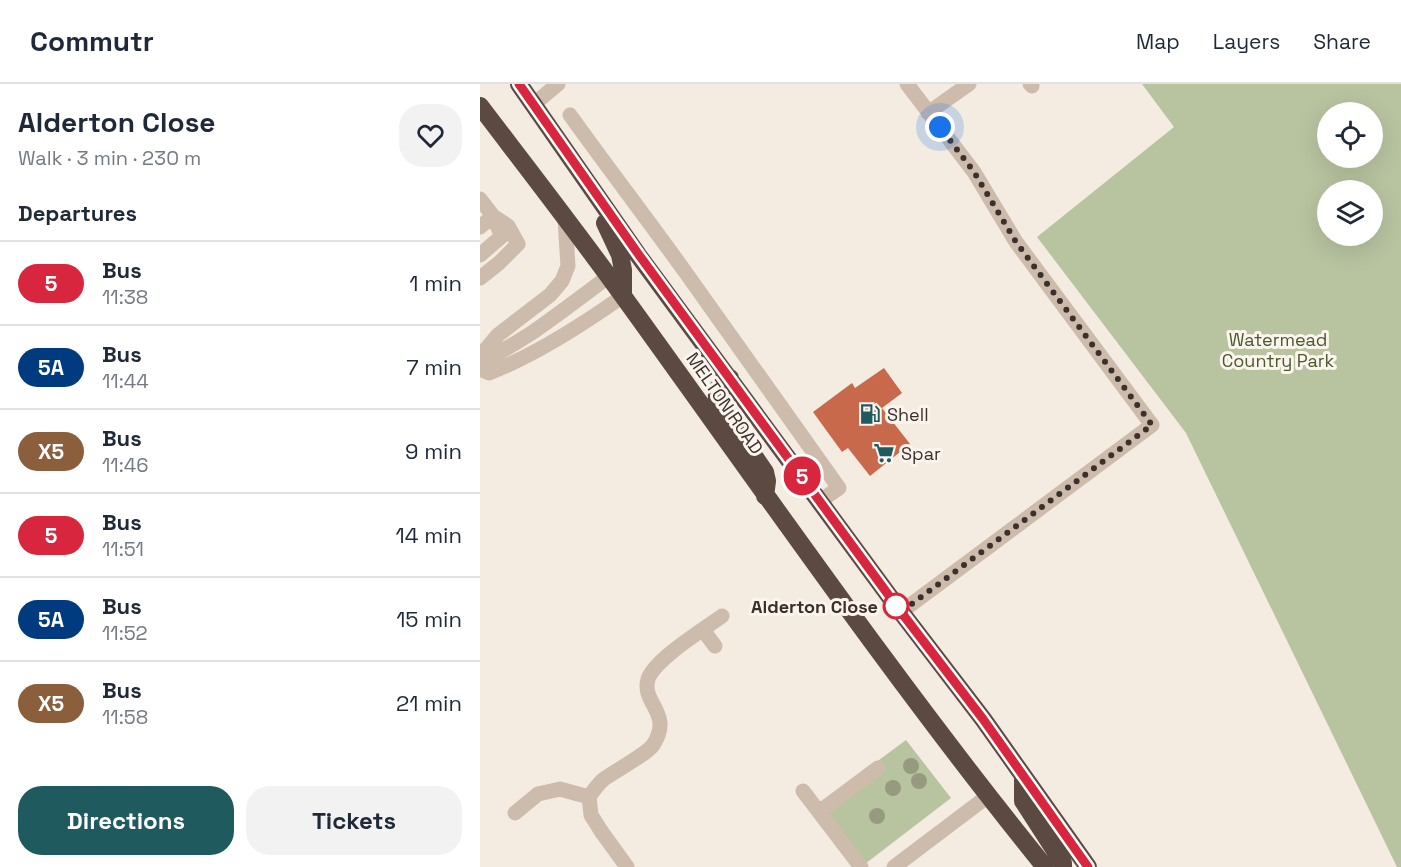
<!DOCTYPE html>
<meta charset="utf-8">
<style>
:root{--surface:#fff;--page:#f2f2f3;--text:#1f2937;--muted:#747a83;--line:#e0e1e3;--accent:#1f5a5e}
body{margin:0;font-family:"Space Grotesk",sans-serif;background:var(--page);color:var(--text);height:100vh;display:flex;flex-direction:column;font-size:22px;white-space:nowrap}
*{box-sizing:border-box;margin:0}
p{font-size:20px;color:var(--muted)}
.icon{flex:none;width:33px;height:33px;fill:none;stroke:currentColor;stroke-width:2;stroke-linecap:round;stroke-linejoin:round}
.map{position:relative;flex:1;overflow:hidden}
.details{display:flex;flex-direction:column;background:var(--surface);width:480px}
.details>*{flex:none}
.badge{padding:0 12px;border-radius:20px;font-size:21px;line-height:39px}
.tools{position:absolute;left:837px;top:18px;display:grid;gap:12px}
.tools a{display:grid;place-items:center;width:66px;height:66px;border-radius:50%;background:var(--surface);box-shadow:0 6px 24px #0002;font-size:30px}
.you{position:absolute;width:30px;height:30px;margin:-15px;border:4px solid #fff;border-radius:50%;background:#1a73e8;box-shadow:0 0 0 9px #1a73e833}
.map>.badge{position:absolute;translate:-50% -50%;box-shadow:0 0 0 3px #fff}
h2{padding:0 18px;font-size:22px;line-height:54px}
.round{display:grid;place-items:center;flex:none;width:63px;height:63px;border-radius:24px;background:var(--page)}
.headline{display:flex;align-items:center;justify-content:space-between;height:102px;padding:0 18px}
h1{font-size:28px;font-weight:800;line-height:45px}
.action{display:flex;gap:12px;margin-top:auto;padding:12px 18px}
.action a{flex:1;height:69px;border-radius:24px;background:var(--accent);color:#fff;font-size:24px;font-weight:800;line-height:69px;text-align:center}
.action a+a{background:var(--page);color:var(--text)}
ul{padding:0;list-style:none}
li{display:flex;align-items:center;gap:18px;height:84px;padding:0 18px;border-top:2px solid var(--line)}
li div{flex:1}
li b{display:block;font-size:22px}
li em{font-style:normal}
li .badge{min-width:66px;font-weight:700;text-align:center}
header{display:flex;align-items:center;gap:36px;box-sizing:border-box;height:84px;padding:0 30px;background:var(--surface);border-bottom:2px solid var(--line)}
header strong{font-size:28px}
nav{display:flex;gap:33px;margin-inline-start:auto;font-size:21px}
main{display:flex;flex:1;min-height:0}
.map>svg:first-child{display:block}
.green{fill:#b8c4a0;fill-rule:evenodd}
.building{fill:#c8694b}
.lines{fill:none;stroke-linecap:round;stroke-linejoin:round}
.minor{stroke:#cdbbac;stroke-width:15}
.highway{stroke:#5c4a42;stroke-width:18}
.tree{fill:#969b7f}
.line-casing{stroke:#fff;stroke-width:14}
.line{stroke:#d7263d;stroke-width:9}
.walk{stroke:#3b302b;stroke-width:6;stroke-dasharray:0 10.8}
.stop-dot{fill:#fff;stroke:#d7263d;stroke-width:3}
.labels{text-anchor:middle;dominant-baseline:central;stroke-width:6;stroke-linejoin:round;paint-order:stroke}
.park-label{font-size:18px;fill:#4a5a2e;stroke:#fbf5ee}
.street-label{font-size:18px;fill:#3b302b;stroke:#fbf5ee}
.poi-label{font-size:18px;fill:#3b302b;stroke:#fbf5ee;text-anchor:start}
.stop-label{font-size:18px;font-weight:bold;fill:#3b302b;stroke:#fbf5ee;text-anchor:end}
</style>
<header>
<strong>Commutr</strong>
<nav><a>Map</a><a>Layers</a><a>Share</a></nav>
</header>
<main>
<section class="details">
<div class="headline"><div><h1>Alderton Close</h1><p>Walk · 3 min · 230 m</p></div><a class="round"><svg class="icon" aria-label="heart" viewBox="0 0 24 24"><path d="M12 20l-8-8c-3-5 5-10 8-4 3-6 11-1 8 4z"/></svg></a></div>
<h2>Departures</h2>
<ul>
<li><span class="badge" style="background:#d7263d;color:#fff">5</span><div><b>Bus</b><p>11:38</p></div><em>1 min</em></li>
<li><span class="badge" style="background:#003b80;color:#fff">5A</span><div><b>Bus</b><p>11:44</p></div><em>7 min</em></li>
<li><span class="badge" style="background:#8b5e3c;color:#fff">X5</span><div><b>Bus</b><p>11:46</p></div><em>9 min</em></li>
<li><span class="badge" style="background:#d7263d;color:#fff">5</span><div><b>Bus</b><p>11:51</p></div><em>14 min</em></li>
<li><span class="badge" style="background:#003b80;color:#fff">5A</span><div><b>Bus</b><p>11:52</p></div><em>15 min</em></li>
<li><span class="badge" style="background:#8b5e3c;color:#fff">X5</span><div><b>Bus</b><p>11:58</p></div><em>21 min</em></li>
</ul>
<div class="action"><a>Directions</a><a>Tickets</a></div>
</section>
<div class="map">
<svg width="921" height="783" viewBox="0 0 921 783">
<rect width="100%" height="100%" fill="#f4ebe1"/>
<!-- green -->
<path class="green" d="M 662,0 L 921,0 L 921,783 L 917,783 L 706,349 L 557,153 L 694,43 ZM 848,28 L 892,28 L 892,74 L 848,74 ZM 848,106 L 892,106 L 892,152 L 848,152 Z
M 426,656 L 471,714 L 381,783 L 339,728 L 395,679 Z"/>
<!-- building -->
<path class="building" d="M 404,284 L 422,309 L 402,324 L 430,360 L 390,392 L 368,364 L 362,368 L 333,328 L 372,299 L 375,304 Z"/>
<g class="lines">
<!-- minor -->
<path class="minor" d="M 550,0 L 552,2
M 54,20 L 78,0
M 448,29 L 489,0
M 90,31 C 128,84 168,136 206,189 C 257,260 307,332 359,404 L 340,417
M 0,115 L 13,132 L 0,143
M 0,171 L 22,152 L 14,135
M 0,194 L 19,179 L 38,160 L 28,142 L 13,132
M 0,272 L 18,251 L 70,211 L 82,197 L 88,182 L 85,135
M 0,278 C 19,270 36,259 53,248 C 79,230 104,211 129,192
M 0,285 L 9,289 C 56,271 102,241 143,212
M 421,528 L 672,341 L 536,158 L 494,88 L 427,0
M 223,546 L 235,562
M 323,707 L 381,783
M 109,713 L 111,731 L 121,747 L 147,783
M 339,728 L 398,684
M 35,729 L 58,710 L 80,705 L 109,713 C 113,707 118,700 124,695 C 135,687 167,670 173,661 C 194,629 161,620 168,595 C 175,575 223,546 242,532
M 414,783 L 508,712"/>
<!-- highway -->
<path class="highway" d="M 39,0 L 158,171 L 421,528 L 503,635 L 608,783
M 0,22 C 48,85 97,148 143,212 C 282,404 416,599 565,783
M 125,139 L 140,171 L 143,186 L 143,212
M 250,294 C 238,302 236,303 237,318 L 285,388 L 287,397 L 285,412
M 543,691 L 543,717 L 583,779 L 583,783"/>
</g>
<!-- trees -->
<g class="tree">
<circle cx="431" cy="682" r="8"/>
<circle cx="439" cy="697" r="8"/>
<circle cx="413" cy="704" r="8"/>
<circle cx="397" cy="732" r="8"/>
</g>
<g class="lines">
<!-- line casing -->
<g class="line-casing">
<path id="line" d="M 39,0 L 159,171 L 421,528 L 503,635 L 608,783"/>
</g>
<!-- line -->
<use href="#line" class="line"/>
<!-- walk -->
<path class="walk" d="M 416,522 L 421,528 L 672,341 L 536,158 L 494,88 L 460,43"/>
</g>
<!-- icons -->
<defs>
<g id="fuel-bare" transform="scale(1.62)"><path d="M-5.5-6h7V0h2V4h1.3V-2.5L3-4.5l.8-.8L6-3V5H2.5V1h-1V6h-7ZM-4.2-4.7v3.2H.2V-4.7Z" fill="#1f5a5e" stroke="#fbf5ee" stroke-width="2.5" paint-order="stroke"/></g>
<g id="supermarket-bare" transform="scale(1.62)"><path d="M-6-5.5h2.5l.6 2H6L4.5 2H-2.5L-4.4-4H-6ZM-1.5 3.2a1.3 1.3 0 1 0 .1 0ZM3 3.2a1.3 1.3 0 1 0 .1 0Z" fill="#1f5a5e" stroke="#fbf5ee" stroke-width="2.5" paint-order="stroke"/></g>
</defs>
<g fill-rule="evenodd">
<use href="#fuel-bare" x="390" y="330"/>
<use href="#supermarket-bare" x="404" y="369"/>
</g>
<!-- markers -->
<circle class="stop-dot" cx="416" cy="522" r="12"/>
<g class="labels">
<!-- park labels -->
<g class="park-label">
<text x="798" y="255">Watermead<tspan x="798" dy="21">Country Park</tspan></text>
</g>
<!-- street labels -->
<g class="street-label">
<text transform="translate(245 319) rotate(55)">MELTON ROAD</text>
</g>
<!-- poi labels -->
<g class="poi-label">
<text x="407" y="330">Shell</text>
<text x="421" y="369">Spar</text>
</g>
<!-- stop labels -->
<g class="stop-label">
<text x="398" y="522">Alderton Close</text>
</g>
</g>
</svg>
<div class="tools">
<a><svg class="icon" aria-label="locate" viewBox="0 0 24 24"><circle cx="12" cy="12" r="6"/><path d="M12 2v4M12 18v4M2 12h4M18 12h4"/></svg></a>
<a><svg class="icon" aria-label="layers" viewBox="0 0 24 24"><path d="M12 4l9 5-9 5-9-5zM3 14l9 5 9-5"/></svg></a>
</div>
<div class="you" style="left:460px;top:43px"></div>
<b class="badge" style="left:322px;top:392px;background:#d7263d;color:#fff">5</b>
</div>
</main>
